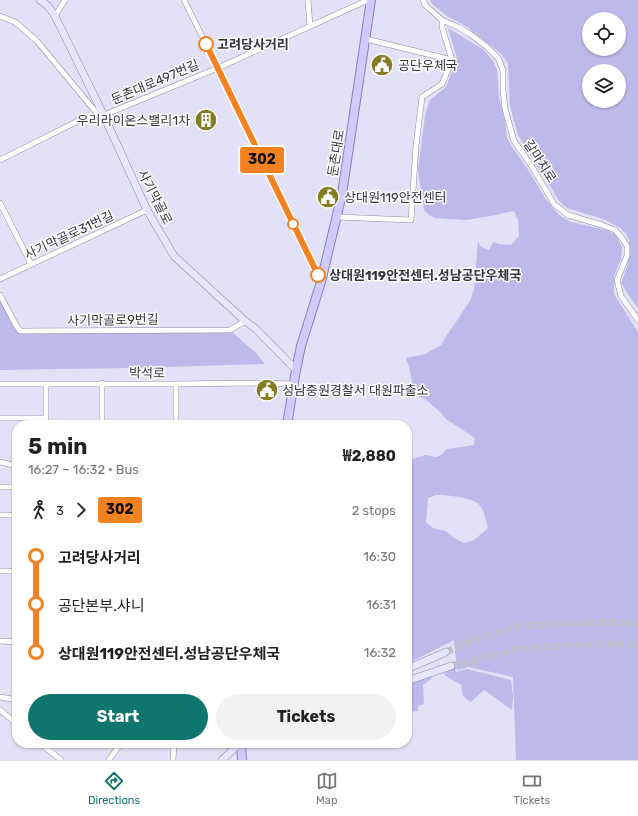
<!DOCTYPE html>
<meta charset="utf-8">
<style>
:root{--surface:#fff;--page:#f2f2f2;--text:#222;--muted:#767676;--line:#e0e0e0;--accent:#0f766e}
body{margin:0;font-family:Rubik,"Noto Sans KR",sans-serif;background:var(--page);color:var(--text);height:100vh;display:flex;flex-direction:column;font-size:15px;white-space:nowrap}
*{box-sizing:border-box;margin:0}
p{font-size:13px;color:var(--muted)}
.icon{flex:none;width:22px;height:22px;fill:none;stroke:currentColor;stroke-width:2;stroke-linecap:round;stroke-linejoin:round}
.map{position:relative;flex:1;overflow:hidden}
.sheet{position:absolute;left:12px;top:420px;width:400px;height:328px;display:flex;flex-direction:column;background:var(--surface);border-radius:16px;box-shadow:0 1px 3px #0004}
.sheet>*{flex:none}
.badge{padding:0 8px;border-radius:3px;font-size:14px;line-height:26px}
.tools{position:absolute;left:582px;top:12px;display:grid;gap:8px}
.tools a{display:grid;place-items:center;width:44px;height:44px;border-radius:50%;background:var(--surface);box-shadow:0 1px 3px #0004;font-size:20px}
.map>.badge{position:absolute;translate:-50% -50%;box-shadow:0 0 0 2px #fff}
.legs{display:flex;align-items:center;gap:6px;height:44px;padding:0 16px;font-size:13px}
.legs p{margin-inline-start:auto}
.summary{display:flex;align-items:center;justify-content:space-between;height:68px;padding:0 16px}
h1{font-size:22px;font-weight:700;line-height:30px}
.cta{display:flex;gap:8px;margin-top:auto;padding:8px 16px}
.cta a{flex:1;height:46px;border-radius:24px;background:var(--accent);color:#fff;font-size:16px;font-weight:700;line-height:46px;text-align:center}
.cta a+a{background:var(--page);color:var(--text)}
ul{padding:0 16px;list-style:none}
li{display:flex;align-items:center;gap:14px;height:48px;font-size:15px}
li i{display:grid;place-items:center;width:6px;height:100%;margin:0 5px;background:currentColor}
li i::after{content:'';width:10px;height:10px;margin:-5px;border:3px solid;border-radius:50%;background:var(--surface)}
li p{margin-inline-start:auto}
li:first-child i{background:linear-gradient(#0000 50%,currentColor 0)}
li:last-child i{background:linear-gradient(currentColor 50%,#0000 0)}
.dock{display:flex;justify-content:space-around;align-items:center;height:56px;border-top:1px solid var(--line);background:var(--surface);font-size:11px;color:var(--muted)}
.dock a{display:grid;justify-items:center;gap:2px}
.dock .current{color:var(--accent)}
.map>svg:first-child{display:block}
.green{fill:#bdb9ea;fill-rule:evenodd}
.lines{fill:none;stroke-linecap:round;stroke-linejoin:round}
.secondary-tunnel{stroke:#c0bfd2;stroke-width:7;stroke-dasharray:7 3.5;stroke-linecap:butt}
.street-casing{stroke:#8b8a9f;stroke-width:6}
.secondary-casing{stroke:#8b8a9f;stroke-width:8}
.primary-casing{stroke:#8780b9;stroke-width:10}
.street{stroke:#fff;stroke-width:5}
.secondary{stroke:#e8e5fe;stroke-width:7}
.primary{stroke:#d1cbfd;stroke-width:8}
.line-1-casing{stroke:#fff;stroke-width:9}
.line-1{stroke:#f58220;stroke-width:6}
.stop-1-dot{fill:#fff;stroke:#f58220;stroke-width:2}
.labels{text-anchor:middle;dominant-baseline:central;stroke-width:3;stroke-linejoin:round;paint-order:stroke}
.stop-label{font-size:13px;font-weight:bold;fill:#36353e;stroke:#fff;text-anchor:start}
.poi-label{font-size:13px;fill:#36353e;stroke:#fff;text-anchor:start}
.street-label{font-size:13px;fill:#36353e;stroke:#fff}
</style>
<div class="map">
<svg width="638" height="760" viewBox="0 0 638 760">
<rect width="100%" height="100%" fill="#e2e1f7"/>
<!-- green -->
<path class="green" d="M 430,0 L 638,0 L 638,308 L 632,300 L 621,283 L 628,264 L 629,240 L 626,234 L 620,228 L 606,220 L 567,208 L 560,202 L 518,135 L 510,106 L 508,63 L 501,54 L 467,27 L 447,16 L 432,4 ZM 589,19 L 619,19 L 619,49 L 589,49 ZM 589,71 L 619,71 L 619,101 L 589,101 Z
M 448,28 L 484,50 L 493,61 L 497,70 L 499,98 L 505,121 L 507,138 L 514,150 L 527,168 L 545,198 L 559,215 L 571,222 L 606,230 L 616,235 L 622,247 L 621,259 L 614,276 L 614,294 L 638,332 L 638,760 L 516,760 L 513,677 L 468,667 L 457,670 L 454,640 L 407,664 L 407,461 L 425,455 L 436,457 L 441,455 L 447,449 L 474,445 L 475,438 L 446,419 L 439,411 L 425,399 L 415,395 L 409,367 L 406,358 L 425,354 L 441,345 L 447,335 L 470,301 L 474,290 L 478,241 L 481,247 L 489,250 L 491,246 L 494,242 L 499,244 L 511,245 L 519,236 L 518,220 L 514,211 L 491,216 L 466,220 L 436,218 L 430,216 L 424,210 L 418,170 L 425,116 L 429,101 L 446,87 L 457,59 ZM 436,495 C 447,495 476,497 481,507 C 485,512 486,522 488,528 L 474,540 L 464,543 L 454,538 L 446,531 L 433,528 L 426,522 L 428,498 Z
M 0,298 L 17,329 L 169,333 L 232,332 L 256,353 L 265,364 L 128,368 L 0,370 Z
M 455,667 L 456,672 L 467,669 L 511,680 L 513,695 L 512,710 L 484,690 L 472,701 L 470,702 L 463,696 L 461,685 L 446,676 L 444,673 Z
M 433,675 L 431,679 L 423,685 L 424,704 L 418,706 L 418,711 L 407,712 L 407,685 Z"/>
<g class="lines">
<!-- secondary-tunnel -->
<path class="secondary-tunnel" d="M 446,652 L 479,638 L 515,627 L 553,624 L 614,622 L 638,623
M 451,666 L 517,649 L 563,645 L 615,644 L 638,645"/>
<!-- street casing -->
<g class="street-casing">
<path id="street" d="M 184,0 L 218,68 L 321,281
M 308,0 L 310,26
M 423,0 L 425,5 L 442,20 L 458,27 L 470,34 L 487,47 L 498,58 L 503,70 L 503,90 L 505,109 L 514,141 L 531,165 L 554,204 L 568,215 L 602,225 L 615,230 L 622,238 L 627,246 L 627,256 L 617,280 L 621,296 L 638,320
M 0,16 L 15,22 L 37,41 L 100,117
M 55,16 L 65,0
M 366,39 L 452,60
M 0,160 L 78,121 L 87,117 L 100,117 L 104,115 L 218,68 L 368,0
M 0,203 L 31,264
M 337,217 L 411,220 L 416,146 L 422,97 L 442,84 L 452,60 L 442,27 L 442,20
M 0,279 L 147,210
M 0,295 L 17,327 L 20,331 L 230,330 L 245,321
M 0,384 L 176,384 L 250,383 L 293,384
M 0,418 L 46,418
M 46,425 L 46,384
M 102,425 L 102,383
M 176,425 L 176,384
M 0,462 L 17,466
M 0,487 L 17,487
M 0,515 L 17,515
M 0,571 L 17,571
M 0,641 L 17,642
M 0,697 L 17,700
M 0,710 L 17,724
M 40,743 L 61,760
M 109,760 L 121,743
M 173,760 L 174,743"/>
</g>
<!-- secondary casing -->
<g class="secondary-casing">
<path id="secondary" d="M 40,0 L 48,6 L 55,16 L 103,114 L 147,210 L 174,256 L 245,321 L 256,329 L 296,370
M 407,669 L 446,652
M 407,681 L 451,666
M 222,760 L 240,743"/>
</g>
<!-- primary casing -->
<g class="primary-casing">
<path id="primary" d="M 287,425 L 296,370 L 301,346 L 321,282 L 342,194 L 371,0
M 241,743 L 242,760"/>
</g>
<!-- street -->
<use href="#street" class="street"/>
<!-- secondary -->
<use href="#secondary" class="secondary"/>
<!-- primary -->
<use href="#primary" class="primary"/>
</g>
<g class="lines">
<!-- line-1 casing -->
<g class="line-1-casing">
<path id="line-1" d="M 206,44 L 318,275"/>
</g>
<!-- line-1 -->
<use href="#line-1" class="line-1"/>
</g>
<!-- icons -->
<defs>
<g id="civic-disc" transform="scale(1.15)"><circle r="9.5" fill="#857b21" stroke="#fff"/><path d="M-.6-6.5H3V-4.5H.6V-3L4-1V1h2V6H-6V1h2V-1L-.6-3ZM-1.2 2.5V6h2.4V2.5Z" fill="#fff"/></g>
<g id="building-disc" transform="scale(1.15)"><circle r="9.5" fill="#857b21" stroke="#fff"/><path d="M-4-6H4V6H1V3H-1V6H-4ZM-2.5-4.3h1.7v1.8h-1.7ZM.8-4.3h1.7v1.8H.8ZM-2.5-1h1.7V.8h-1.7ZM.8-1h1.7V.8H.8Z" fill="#fff"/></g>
</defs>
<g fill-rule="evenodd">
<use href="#civic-disc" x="382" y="65"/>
<use href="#building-disc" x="206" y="120"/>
<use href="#civic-disc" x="328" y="197"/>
<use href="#civic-disc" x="267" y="390"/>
</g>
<!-- markers -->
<g class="stop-1-dot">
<circle cx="206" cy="44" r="7"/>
<circle cx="293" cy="224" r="5"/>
<circle cx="318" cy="275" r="7"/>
</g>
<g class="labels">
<!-- stop labels -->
<g class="stop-label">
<text x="217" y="44">고려당사거리</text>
<text x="329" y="275">상대원119안전센터.성남공단우체국</text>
</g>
<!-- poi labels -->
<g class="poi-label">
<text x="398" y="65">공단우체국</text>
<text x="190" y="120" text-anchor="end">우리라이온스밸리1차</text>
<text x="344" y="197">상대원119안전센터</text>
<text x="282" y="390">성남중원경찰서 대원파출소</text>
</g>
<!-- street labels -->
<g class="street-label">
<text transform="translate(155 82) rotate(-23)">둔촌대로497번길</text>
<text transform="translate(336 153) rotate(-81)">둔촌대로</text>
<text transform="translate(540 161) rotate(57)">갈마치로</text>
<text transform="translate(155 197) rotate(63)">사기막골로</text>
<text transform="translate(69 235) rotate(-25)">사기막골로31번길</text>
<text transform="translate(113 320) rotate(-1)">사기막골로9번길</text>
<text transform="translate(147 373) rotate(1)">박석로</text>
</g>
</g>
</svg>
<div class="tools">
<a><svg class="icon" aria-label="locate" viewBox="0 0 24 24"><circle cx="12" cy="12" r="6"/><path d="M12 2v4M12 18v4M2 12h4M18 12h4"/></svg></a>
<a><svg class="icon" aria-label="layers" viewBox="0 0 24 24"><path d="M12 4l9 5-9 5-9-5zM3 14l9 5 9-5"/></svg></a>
</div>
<b class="badge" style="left:262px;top:160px;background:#f58220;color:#111">302</b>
<section class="sheet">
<div class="summary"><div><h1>5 min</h1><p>16:27 – 16:32 · Bus</p></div><b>₩2,880</b></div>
<div class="legs"><svg class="icon" aria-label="walk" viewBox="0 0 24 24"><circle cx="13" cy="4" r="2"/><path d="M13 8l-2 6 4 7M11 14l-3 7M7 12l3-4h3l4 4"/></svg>3<svg class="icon" aria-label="forward" viewBox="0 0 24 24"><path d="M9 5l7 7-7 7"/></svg><b class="badge" style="background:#f58220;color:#111">302</b><p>2 stops</p></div>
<ul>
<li><i style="color:#f58220"></i><b>고려당사거리</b><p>16:30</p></li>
<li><i style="color:#f58220"></i><span>공단본부.샤니</span><p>16:31</p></li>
<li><i style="color:#f58220"></i><b>상대원119안전센터.성남공단우체국</b><p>16:32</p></li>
</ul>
<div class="cta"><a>Start</a><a>Tickets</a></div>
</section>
</div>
<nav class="dock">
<a class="current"><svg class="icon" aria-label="directions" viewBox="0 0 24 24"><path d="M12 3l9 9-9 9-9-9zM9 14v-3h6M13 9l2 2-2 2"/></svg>Directions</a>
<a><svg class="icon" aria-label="map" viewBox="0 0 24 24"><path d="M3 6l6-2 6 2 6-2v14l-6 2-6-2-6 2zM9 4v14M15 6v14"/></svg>Map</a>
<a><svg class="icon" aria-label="tickets" viewBox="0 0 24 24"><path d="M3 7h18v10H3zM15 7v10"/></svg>Tickets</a>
</nav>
